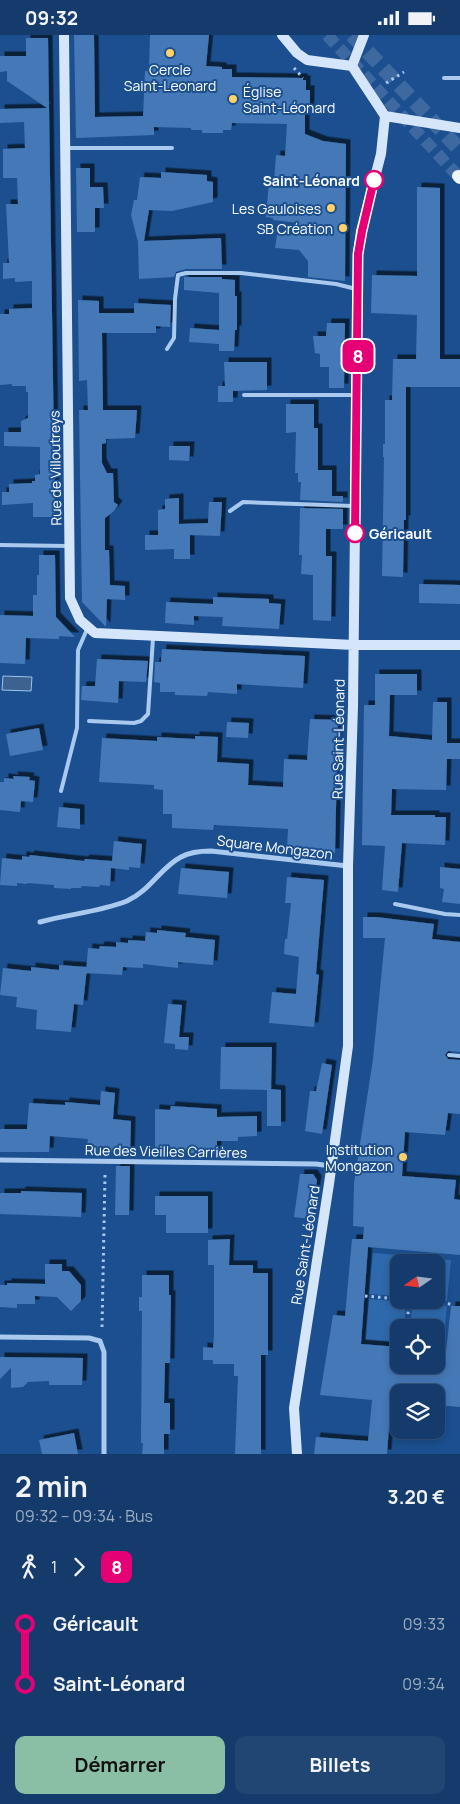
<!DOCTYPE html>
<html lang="fr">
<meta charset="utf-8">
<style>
:root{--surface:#143b6b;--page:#214673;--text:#f1f3f6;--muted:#9dadc1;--line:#33557e;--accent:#8abfa5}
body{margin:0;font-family:Manrope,sans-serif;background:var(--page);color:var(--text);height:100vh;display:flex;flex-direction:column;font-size:19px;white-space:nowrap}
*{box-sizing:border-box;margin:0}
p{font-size:16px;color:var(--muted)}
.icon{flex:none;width:28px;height:28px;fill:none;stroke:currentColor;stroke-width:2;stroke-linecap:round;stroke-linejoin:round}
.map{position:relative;height:1419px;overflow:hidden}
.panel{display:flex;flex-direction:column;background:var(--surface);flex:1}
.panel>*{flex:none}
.badge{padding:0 10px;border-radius:8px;font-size:18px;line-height:32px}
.needle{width:32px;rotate:256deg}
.controls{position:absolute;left:390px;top:1219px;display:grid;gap:10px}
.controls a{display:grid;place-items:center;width:55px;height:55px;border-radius:10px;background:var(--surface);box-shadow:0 2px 8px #0003,0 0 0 1px var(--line);font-size:25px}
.map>.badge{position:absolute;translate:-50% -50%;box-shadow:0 0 0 2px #fff}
.legs{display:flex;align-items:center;gap:8px;height:55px;padding:0 15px;font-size:16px}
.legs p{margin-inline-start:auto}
.head{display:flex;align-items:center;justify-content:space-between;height:85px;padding:0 15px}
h1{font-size:28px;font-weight:700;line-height:38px}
.action{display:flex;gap:10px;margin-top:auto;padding:10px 15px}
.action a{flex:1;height:58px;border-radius:10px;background:var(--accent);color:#111;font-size:20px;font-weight:700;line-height:58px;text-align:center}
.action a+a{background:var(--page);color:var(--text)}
ul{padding:0 15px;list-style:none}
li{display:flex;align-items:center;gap:18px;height:60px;font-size:19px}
li i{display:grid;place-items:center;width:8px;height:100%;margin:0 6px;background:currentColor}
li i::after{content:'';width:12px;height:12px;margin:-6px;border:4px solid;border-radius:50%;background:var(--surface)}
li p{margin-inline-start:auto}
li:first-child i{background:linear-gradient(#0000 50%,currentColor 0)}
li:last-child i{background:linear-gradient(currentColor 50%,#0000 0)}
.status{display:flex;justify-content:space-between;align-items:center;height:35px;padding:0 25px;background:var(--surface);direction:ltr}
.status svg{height:14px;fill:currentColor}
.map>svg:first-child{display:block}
.green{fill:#2e69ad}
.water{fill:#3c6290;stroke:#9cc4f0}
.building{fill:#4478b7;filter:url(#shadow)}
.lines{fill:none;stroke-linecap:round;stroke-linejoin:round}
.primary-tunnel{stroke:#3d69a0;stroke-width:12;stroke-dasharray:12 6;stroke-linecap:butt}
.highway-tunnel{stroke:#3d69a0;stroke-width:15;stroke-dasharray:15 8;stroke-linecap:butt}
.path{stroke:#a9c9ee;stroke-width:3;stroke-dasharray:2.5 4;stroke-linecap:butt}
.lane{stroke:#a9c9ee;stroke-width:4}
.street{stroke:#a9c9ee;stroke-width:5}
.secondary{stroke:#d6e6fa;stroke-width:10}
.primary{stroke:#f0f6ff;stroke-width:12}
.line-1-casing{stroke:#fff;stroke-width:11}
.line-1{stroke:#e50076;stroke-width:8}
.poi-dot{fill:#ffd166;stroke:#1b4f8f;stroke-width:2}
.stop-1-dot{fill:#fff;stroke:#e50076;stroke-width:2.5}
.labels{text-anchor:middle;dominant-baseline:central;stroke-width:4;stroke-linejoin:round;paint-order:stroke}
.poi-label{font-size:14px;fill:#fff;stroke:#1b4f8f;text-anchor:end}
.stop-label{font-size:14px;font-weight:bold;fill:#fff;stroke:#1b4f8f;text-anchor:end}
.street-label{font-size:14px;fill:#fff;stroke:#1b4f8f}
</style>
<div class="status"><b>09:32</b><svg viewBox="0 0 49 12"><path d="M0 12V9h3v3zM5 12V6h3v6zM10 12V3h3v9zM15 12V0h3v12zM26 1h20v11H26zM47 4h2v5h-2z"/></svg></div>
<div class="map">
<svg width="460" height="1419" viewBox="0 0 460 1419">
<defs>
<filter id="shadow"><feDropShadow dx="4.5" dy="-4.5" stdDeviation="0" flood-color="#0009"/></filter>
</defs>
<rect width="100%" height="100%" fill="#1b4f8f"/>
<!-- green -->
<path class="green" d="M 373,1218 L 411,1221 L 410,1227 L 399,1228 L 399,1261 L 369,1259 Z
M 416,1222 L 451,1225 L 447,1266 L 436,1265 L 436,1228 L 416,1227 Z
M 369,1264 L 402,1267 L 402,1271 L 406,1271 L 404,1292 L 399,1292 L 399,1308 L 365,1305 Z
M 416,1268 L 447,1271 L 443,1312 L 436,1312 L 436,1292 L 410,1292 L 412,1272 L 415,1272 Z"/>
<!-- water -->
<path class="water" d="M 3,641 L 32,642 L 31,656 L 2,655 Z"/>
<!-- building -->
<path class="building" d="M 74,0 L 94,0 L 95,82 L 143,81 L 145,36 L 149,36 L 150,0 L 209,0 L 206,31 L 222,32 L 222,34 L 232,34 L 232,42 L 303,43 L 303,45 L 306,45 L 306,55 L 310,55 L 310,69 L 309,75 L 305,76 L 305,99 L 323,106 L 346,109 L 345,246 L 308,242 L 308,226 L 299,215 L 275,213 L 277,200 L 299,199 L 299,188 L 273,185 L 273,183 L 266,182 L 269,146 L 274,146 L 276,120 L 285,121 L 287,89 L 232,88 L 231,95 L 223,95 L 223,98 L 202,98 L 202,95 L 191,95 L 191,93 L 154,92 L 154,100 L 76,103 Z
M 26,3 L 48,3 L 55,482 L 33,482 L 33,468 L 2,470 L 2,457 L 9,457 L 9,449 L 32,448 L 32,446 L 35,446 L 35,440 L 40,439 L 40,412 L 4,411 L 4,397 L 21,397 L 21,386 L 28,383 L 28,357 L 26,357 L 26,351 L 12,351 L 12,349 L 0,350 L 0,279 L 9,279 L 9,274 L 32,273 L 32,246 L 15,247 L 15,243 L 3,244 L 3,228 L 9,228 L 6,169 L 18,169 L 17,143 L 3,143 L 3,114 L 25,113 L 24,87 L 0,88 L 0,74 L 47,73 L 7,46 L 7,36 L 0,37 L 0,21 L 26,21 Z
M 76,133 L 90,133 L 90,152 L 103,152 L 104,173 L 95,173 L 95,197 L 77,197 Z
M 161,137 L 207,140 L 207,146 L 213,147 L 213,167 L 172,176 L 149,175 L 144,206 L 221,203 L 222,234 L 186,234 L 176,237 L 174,242 L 139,244 L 138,207 L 131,180 L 134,165 L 137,165 L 140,142 L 161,143 Z
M 417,152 L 440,153 L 440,324 L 460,324 L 460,352 L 406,352 L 406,485 L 404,485 L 403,542 L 382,541 L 384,422 L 383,422 L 383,409 L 385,409 L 385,365 L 392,365 L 393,324 L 416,324 L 417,280 L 371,278 L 372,240 L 417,241 Z
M 184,242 L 222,242 L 222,244 L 235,245 L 235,261 L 237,261 L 237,295 L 235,295 L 234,316 L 219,316 L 219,309 L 189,307 L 190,293 L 219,295 L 219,258 L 184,255 Z
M 78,265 L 99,266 L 99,278 L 134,278 L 134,268 L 171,270 L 170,292 L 156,291 L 156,298 L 102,298 L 103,375 L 137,375 L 135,403 L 106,404 L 106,408 L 102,409 L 102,428 L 107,438 L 113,438 L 114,467 L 118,470 L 114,476 L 105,483 L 105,515 L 109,515 L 110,550 L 125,551 L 125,565 L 107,564 L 106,592 L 82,567 L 79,375 L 88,375 L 87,345 L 79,346 Z
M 327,288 L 345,288 L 344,353 L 329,353 L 329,332 L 320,332 L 320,319 L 315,318 L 313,301 L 326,301 Z
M 224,327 L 267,327 L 267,355 L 233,356 L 233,367 L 218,367 L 218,351 L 225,351 Z
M 286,369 L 314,369 L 314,393 L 318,393 L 318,435 L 332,435 L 332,461 L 343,461 L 343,467 L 300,465 L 301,447 L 298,447 L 298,438 L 295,438 L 296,397 L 286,398 Z
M 169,411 L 190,411 L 189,426 L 169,425 Z
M 179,463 L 179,489 L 208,488 L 209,467 L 222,467 L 220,501 L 190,500 L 190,524 L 174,524 L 174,514 L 145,515 L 145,500 L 158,500 L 158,475 L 165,474 L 165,464 Z
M 300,473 L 343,474 L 343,494 L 326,494 L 326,521 L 332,521 L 331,586 L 313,585 L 313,540 L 301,539 L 302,520 L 299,520 Z
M 39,520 L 55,520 L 56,582 L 75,602 L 59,601 L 59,604 L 26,603 L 25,629 L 0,628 L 0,580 L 33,581 L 33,560 L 37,560 L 37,540 L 39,540 Z
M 419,549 L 460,550 L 460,569 L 419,568 Z
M 213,562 L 269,564 L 269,568 L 281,569 L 279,594 L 222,591 L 223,582 L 194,581 L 194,590 L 165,588 L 166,567 L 213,569 Z
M 162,614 L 305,621 L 303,653 L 237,649 L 237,659 L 208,657 L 207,661 L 175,660 L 175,657 L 160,657 L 160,648 L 154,647 L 155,627 L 161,627 Z
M 97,624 L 148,626 L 146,647 L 119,646 L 118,668 L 81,665 L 82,651 L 95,651 Z
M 375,639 L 417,639 L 417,660 L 390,660 L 389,701 L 432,705 L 433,667 L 447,667 L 447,708 L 460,708 L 460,724 L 447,724 L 446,755 L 392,754 L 391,780 L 435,780 L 435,782 L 446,782 L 445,810 L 402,808 L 398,857 L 382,855 L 385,811 L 362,810 L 364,670 L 375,670 Z
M 310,684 L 338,685 L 335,818 L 287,813 L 288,794 L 214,790 L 213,795 L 172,793 L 172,779 L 163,779 L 163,755 L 154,754 L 154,750 L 99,747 L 102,703 L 157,706 L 157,702 L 195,704 L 195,701 L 218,702 L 217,727 L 249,729 L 248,750 L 283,752 L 284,724 L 307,725 Z
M 227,687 L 249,688 L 248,703 L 226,702 Z
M 39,693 L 43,715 L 10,721 L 6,699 Z
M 13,741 L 30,742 L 29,745 L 35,746 L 33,767 L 21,766 L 20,777 L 0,775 L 0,747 L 4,747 L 4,743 L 14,744 Z
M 59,772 L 80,774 L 80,794 L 57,792 Z
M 114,806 L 142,809 L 140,833 L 129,832 L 129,835 L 111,833 L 110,851 L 100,850 L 99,852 L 82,851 L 81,853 L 71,853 L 71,854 L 54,853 L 54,850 L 27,848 L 27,849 L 17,848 L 17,851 L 0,850 L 2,823 L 22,825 L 22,821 L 29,822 L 30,820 L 84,826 L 85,824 L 112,826 Z
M 440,832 L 460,834 L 460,869 L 442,867 L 444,854 L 440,853 Z
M 181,833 L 229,837 L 227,863 L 178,859 Z
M 287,842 L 324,845 L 316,939 L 319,940 L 314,992 L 269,988 L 272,957 L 296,959 L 299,922 L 284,919 L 285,904 L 287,904 L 291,868 L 285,868 Z
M 363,882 L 376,882 L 434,889 L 432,904 L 460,907 L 460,1017 L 448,1016 L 445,1020 L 448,1024 L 460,1025 L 460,1079 L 448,1078 L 445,1100 L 405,1097 L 402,1141 L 456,1145 L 454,1164 L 460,1165 L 460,1220 L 368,1212 L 361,1309 L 399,1312 L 399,1330 L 436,1330 L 436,1315 L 446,1316 L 451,1271 L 460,1271 L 460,1372 L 436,1370 L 436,1358 L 399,1358 L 399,1367 L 391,1366 L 387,1419 L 314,1419 L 316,1402 L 368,1406 L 372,1365 L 320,1360 L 333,1280 L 345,1281 L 352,1204 L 363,1204 L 364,1192 L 353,1191 L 354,1148 L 373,1024 L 385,903 L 363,903 Z
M 157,895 L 186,898 L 185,902 L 215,905 L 213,930 L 178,927 L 178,933 L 143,929 L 143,933 L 123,932 L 122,940 L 86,938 L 88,913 L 99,914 L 100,911 L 116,912 L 116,907 L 128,908 L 128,905 L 145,906 L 146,897 L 157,898 Z
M 59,930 L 87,932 L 83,970 L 74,969 L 71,997 L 36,994 L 37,975 L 16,972 L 17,962 L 0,960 L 3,933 L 31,936 L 31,932 L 59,935 Z
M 168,969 L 182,970 L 179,1002 L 189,1002 L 188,1015 L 175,1014 L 175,1009 L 164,1008 Z
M 221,1012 L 272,1012 L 271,1054 L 281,1055 L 281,1091 L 267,1091 L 267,1055 L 220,1054 Z
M 322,1028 L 332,1030 L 322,1099 L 305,1096 L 310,1056 L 316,1056 Z
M 101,1056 L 115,1058 L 113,1084 L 131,1086 L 130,1122 L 116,1122 L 116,1117 L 86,1117 L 88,1104 L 50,1101 L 49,1117 L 0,1117 L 0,1094 L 27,1094 L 29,1068 L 65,1070 L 65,1067 L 100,1070 Z
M 171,1071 L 217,1074 L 217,1082 L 257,1081 L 257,1101 L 238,1102 L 238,1106 L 217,1106 L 217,1118 L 155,1118 L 155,1074 L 170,1075 Z
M 116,1131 L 130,1131 L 129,1180 L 115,1180 Z
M 300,1139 L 313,1139 L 317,1145 L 311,1184 L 294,1182 Z
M 21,1156 L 82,1158 L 81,1182 L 0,1179 L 0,1158 L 21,1158 Z
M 155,1161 L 208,1161 L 208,1198 L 166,1198 L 166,1180 L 155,1180 Z
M 230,1204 L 229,1230 L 253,1230 L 253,1238 L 268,1238 L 268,1320 L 261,1320 L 261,1419 L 235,1419 L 238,1341 L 234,1341 L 234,1329 L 213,1329 L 213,1325 L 203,1325 L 203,1312 L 213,1313 L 214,1300 L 214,1230 L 208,1230 L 208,1205 Z
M 45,1229 L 62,1229 L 62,1236 L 69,1236 L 81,1250 L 81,1266 L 71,1276 L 57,1262 L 35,1261 L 35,1269 L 17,1269 L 17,1273 L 0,1272 L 0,1250 L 7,1250 L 7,1248 L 45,1249 Z
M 142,1240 L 169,1240 L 169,1260 L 171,1260 L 170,1328 L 165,1328 L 164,1368 L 170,1368 L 170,1399 L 164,1399 L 164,1419 L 142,1419 L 143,1408 L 141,1408 L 142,1276 L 139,1276 L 139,1262 L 142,1262 Z
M 0,1322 L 83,1323 L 82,1350 L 49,1350 L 49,1346 L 28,1347 L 23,1352 L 11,1353 L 11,1333 L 0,1344 Z
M 74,1398 L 78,1419 L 42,1419 L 39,1405 Z"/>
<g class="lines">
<!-- primary-tunnel -->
<path class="primary-tunnel" d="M 327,0 L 458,141"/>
<!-- highway-tunnel -->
<path class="highway-tunnel" d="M 352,0 L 460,115"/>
<!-- path -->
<path class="path" d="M 294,33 L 303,43
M 386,48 L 404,37
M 412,1228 L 413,1216
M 365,1261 L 399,1264
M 409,1265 L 451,1269
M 102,1292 L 105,1140
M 407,1292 L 409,1265"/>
<!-- lane -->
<path class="lane" d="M 444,43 L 460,43
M 66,113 L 172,113
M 167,314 L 174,303 L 175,264 L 178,240 L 186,238 L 241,238 L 336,249 L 356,254
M 244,360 L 355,360
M 230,476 L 243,467 L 353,471
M 0,510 L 68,511
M 89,686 L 134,688 L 141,686 L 148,679 L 153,603
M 61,756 L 77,693 L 78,615 L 88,592
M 395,869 L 445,879 L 460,880
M 449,1020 L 460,1021"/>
<!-- street -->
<path class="street" d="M 40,887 C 69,879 99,877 127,866 C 151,855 161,832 181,822 C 190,817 202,816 211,816 L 348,831
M 0,1125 L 316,1129 L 331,1131
M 0,1302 L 89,1303 L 100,1306 L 104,1317 L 104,1419"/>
<!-- secondary -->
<path class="secondary" d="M 64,0 L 70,563 L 80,585 L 95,598 L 354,610 L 460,610
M 282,0 L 297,18 L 307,25 L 352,31
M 352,31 L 364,0
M 385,81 L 460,93
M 297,1419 L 294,1373 L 329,1149 L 348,1011 L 348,831 L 353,671 L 358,219 L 361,196 L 381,119 L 385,81 L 352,31"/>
<!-- primary -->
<path class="primary" d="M 458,141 L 460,143"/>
</g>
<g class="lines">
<!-- line-1 casing -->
<g class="line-1-casing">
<path id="line-1" d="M 355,498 L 358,219 L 362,196 L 374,145"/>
</g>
<!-- line-1 -->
<use href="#line-1" class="line-1"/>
</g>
<!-- markers -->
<g class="poi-dot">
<circle cx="170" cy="18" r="5"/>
<circle cx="233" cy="64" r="5"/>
<circle cx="331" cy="173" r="5"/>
<circle cx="343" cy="193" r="5"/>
<circle cx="403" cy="1122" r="5"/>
</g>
<g class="stop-1-dot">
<circle cx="374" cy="145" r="9"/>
<circle cx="355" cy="498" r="9"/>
</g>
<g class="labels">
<!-- poi labels -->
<g class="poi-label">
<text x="170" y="34" text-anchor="middle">Cercle<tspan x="170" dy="16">Saint-Leonard</tspan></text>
<text x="243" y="56" text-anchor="start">Église<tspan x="243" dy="16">Saint-Léonard</tspan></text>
<text x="321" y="173">Les Gauloises</text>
<text x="333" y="193">SB Création</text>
<text x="393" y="1114">Institution<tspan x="393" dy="16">Mongazon</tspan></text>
</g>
<!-- stop labels -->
<g class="stop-label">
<text x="360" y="145">Saint-Léonard</text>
<text x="369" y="498" text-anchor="start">Géricault</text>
</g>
<!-- street labels -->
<g class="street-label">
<text transform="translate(55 433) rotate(-91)">Rue de Villoutreys</text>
<text transform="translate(338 704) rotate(-89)">Rue Saint-Léonard</text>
<text transform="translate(275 812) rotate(7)">Square Mongazon</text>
<text transform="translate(166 1116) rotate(1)">Rue des Vieilles Carrières</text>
<text transform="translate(305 1210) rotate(-81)">Rue Saint-Léonard</text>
</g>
</g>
</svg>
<div class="controls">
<a><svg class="needle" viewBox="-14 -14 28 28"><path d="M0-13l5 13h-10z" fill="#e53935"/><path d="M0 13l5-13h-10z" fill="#9dadc1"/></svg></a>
<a><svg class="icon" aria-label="locate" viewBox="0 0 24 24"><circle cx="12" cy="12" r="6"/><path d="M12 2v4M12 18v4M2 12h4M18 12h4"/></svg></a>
<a><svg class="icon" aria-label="layers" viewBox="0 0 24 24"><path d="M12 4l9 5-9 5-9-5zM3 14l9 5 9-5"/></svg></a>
</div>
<b class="badge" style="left:358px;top:321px;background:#e50076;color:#fff">8</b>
</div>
<section class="panel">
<div class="head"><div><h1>2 min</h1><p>09:32 – 09:34 · Bus</p></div><b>3.20 €</b></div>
<div class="legs"><svg class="icon" aria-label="walk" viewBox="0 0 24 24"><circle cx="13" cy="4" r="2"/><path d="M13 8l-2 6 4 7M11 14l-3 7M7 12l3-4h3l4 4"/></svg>1<svg class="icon" aria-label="forward" viewBox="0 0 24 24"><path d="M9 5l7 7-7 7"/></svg><b class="badge" style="background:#e50076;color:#fff">8</b></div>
<ul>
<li><i style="color:#e50076"></i><b>Géricault</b><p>09:33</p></li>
<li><i style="color:#e50076"></i><b>Saint-Léonard</b><p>09:34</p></li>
</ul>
<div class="action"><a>Démarrer</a><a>Billets</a></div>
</section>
